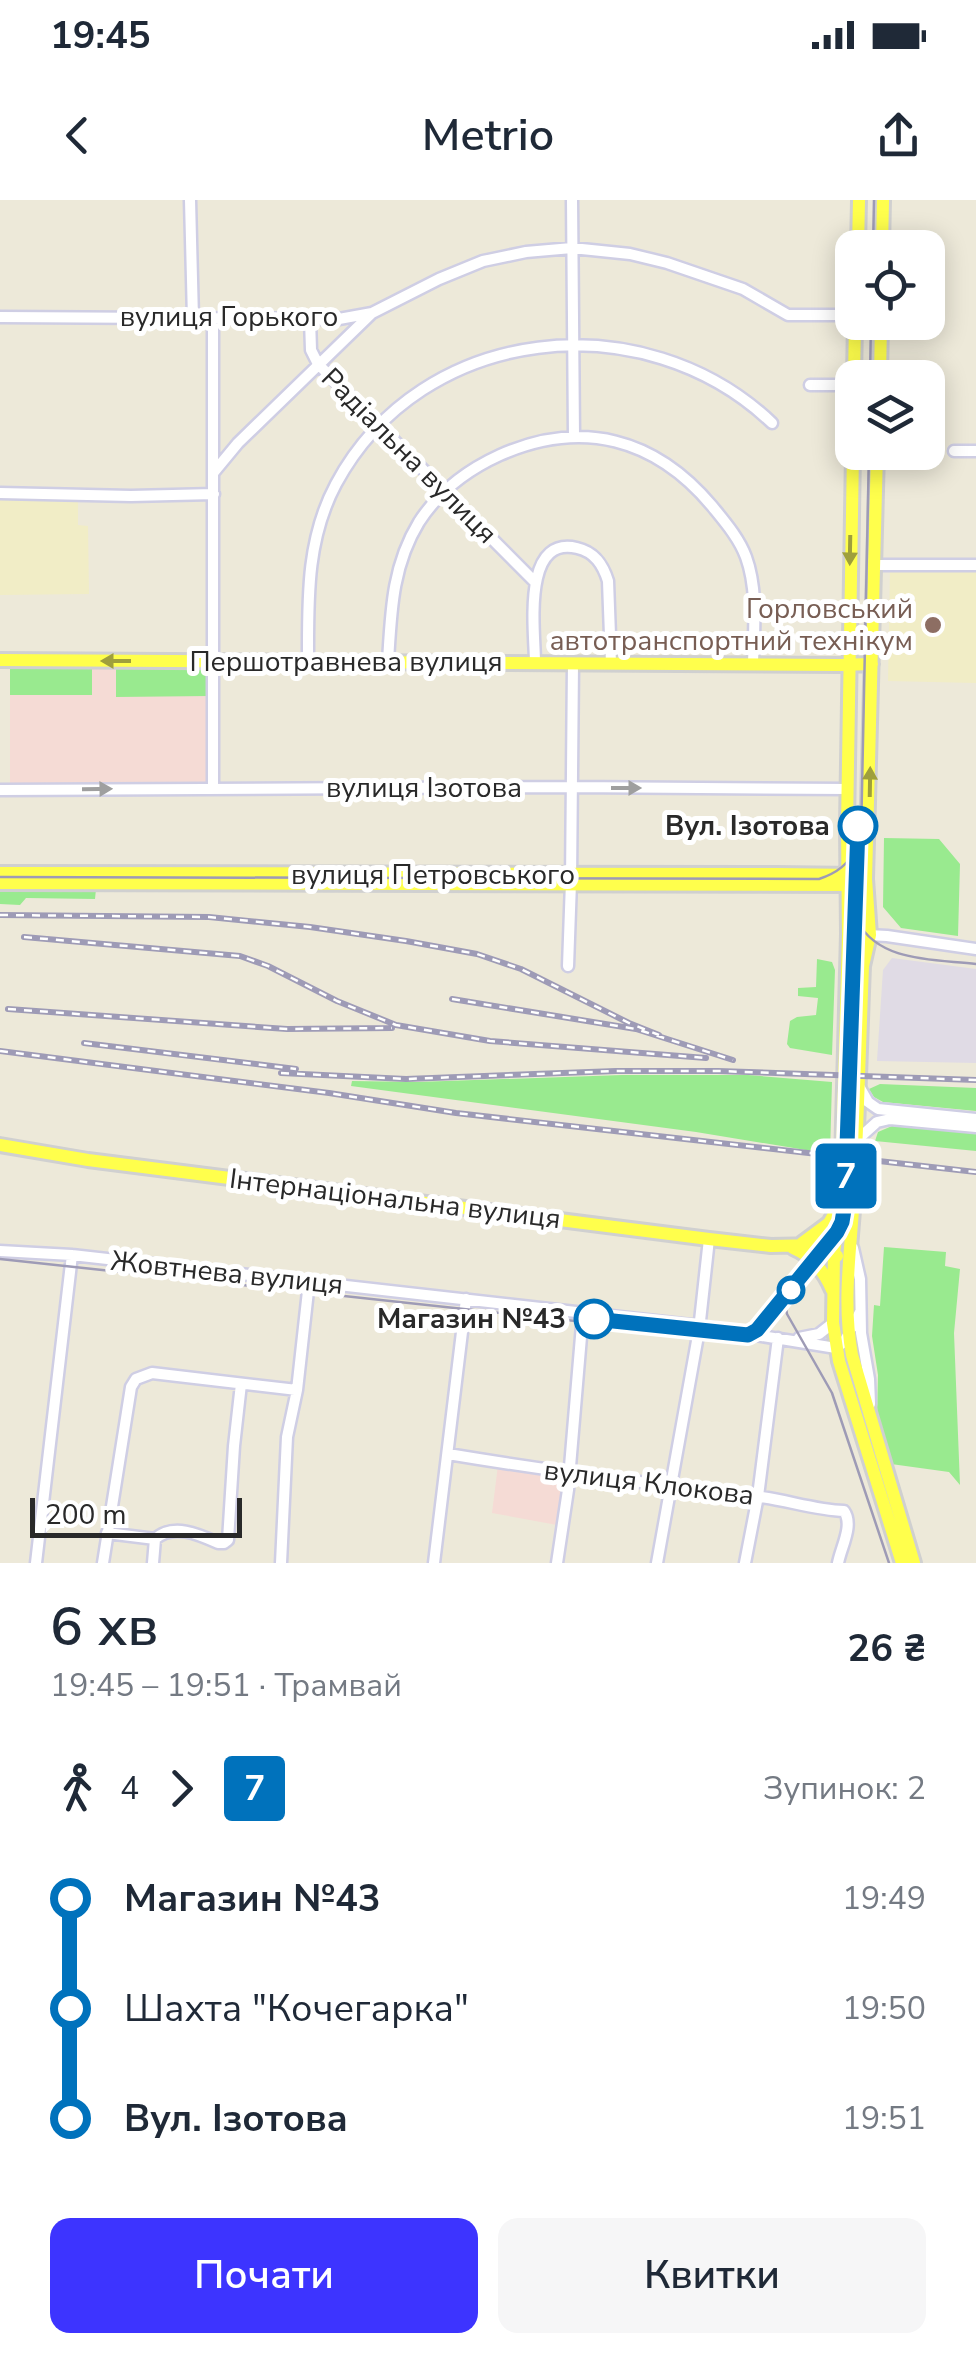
<!DOCTYPE html>
<html lang="uk">
<meta charset="utf-8">
<style>
:root{--surface:#fff;--page:#f6f6f7;--text:#1f2937;--muted:#747a83;--accent:#3d34ff}
body{margin:0;font-family:"Nunito Sans",sans-serif;background:var(--page);color:var(--text);height:100vh;display:flex;flex-direction:column;font-size:38px;white-space:nowrap}
*{box-sizing:border-box;margin:0}
p{font-size:32px;color:var(--muted)}
.icon{flex:none;width:55px;height:55px;fill:none;stroke:currentColor;stroke-width:2;stroke-linecap:round;stroke-linejoin:round}
.map{position:relative;height:1363px;overflow:hidden}
.drawer{display:flex;flex-direction:column;background:var(--surface);flex:1}
.drawer>*{flex:none}
.badge{padding:0 20px;border-radius:8px;font-size:35px;line-height:65px}
.controls{position:absolute;left:835px;top:30px;display:grid;gap:20px}
.controls a{display:grid;place-items:center;width:110px;height:110px;border-radius:20px;background:var(--surface);box-shadow:0 5px 25px #0003;font-size:50px}
.scale{position:absolute;left:30px;bottom:25px;width:212px;box-sizing:border-box;padding-left:10px;border:5px solid #292929;border-top:0;font-size:28px;line-height:35px;white-space:nowrap;color:#292929;-webkit-text-stroke:8px #fff;paint-order:stroke}
.map>.badge{position:absolute;translate:-50% -50%;box-shadow:0 0 0 5px #fff}
.legs{display:flex;align-items:center;gap:15px;height:110px;padding:0 50px;font-size:32px}
.legs p{margin-inline-start:auto}
.head{display:flex;align-items:center;justify-content:space-between;height:170px;padding:0 50px}
h1{font-size:55px;font-weight:600;line-height:75px}
.primary-button{display:flex;gap:20px;margin-top:auto;padding:20px 50px}
.primary-button a{flex:1;height:115px;border-radius:20px;background:var(--accent);color:#fff;font-size:40px;font-weight:600;line-height:115px;text-align:center}
.primary-button a+a{background:var(--page);color:var(--text)}
ul{padding:0 50px;list-style:none}
li{display:flex;align-items:center;gap:35px;height:110px;font-size:38px}
li i{display:grid;place-items:center;width:15px;height:100%;margin:0 12px;background:currentColor}
li i::after{content:'';width:25px;height:25px;margin:-12px;border:8px solid;border-radius:50%;background:var(--surface)}
li p{margin-inline-start:auto}
li:first-child i{background:linear-gradient(#0000 50%,currentColor 0)}
li:last-child i{background:linear-gradient(currentColor 50%,#0000 0)}
.status{display:flex;justify-content:space-between;align-items:center;height:70px;padding:0 50px;background:var(--surface);direction:ltr}
.status svg{height:28px;fill:currentColor}
header{display:flex;justify-content:space-between;align-items:center;height:130px;padding:0 50px;background:var(--surface);font-size:45px;font-weight:600}
.map>svg:first-child{display:block}
.industrial{fill:#e0dbe5}
.education{fill:#f1edc6}
.medical{fill:#f5dbd5}
.green{fill:#99ea8f}
.lines{fill:none;stroke-linecap:round;stroke-linejoin:round}
.minor-casing{stroke:#cfcee4;stroke-width:15}
.major-casing{stroke:#d0d0d0;stroke-width:18}
.minor{stroke:#fff;stroke-width:10}
.major{stroke:#ffff4c;stroke-width:12}
.tram{stroke:#9e9bb6;stroke-width:2.5}
.rail-casing{stroke:#9e9bb6;stroke-width:6}
.rail{stroke:#fff;stroke-width:2.5;stroke-dasharray:8;stroke-linecap:butt}
.oneway{fill:#9f9f3c}
.oneway2{fill:#9f9f9f}
.line-1-casing{stroke:#fff;stroke-width:22}
.line-1{stroke:#0072bc;stroke-width:15}
.education-dot{fill:#8d6e63;stroke:#fff;stroke-width:4}
.stop-1-dot{fill:#fff;stroke:#0072bc;stroke-width:5}
.labels{text-anchor:middle;dominant-baseline:central;stroke-width:10;stroke-linejoin:round;paint-order:stroke}
.street-label{font-size:28px;fill:#292929;stroke:#fff}
.education-label{font-size:28px;fill:#785e54;stroke:#fff;text-anchor:end}
.stop-label{font-size:28px;font-weight:bold;fill:#292929;stroke:#fff;text-anchor:end}
</style>
<div class="status"><b>19:45</b><svg viewBox="0 0 49 12"><path d="M0 12V9h3v3zM5 12V6h3v6zM10 12V3h3v9zM15 12V0h3v12zM26 1h20v11H26zM47 4h2v5h-2z"/></svg></div>
<header><svg class="icon" aria-label="back" viewBox="0 0 24 24"><path d="M15 5l-7 7 7 7"/></svg>Metrio<svg class="icon" aria-label="share" viewBox="0 0 24 24"><path d="M12 15V3M7 8l5-5 5 5M5 13v7h14v-7"/></svg></header>
<div class="map">
<svg width="976" height="1363" viewBox="0 0 976 1363">
<rect width="100%" height="100%" fill="#ede9d9"/>
<!-- industrial -->
<path class="industrial" d="M 892,758 L 976,769 L 976,863 L 877,861 L 883,770 Z"/>
<!-- education -->
<path class="education" d="M 0,300 L 78,300 L 78,325 L 88,326 L 89,394 L 0,395 Z
M 890,368 L 976,369 L 976,483 L 888,481 Z"/>
<!-- medical -->
<path class="medical" d="M 10,467 L 209,467 L 210,583 L 10,583 Z
M 498,1265 L 564,1277 L 557,1325 L 492,1313 Z"/>
<!-- green -->
<path class="green" d="M 10,467 L 92,467 L 92,495 L 10,495 Z
M 116,467 L 209,467 L 210,496 L 116,497 Z
M 884,638 L 939,639 L 960,664 L 958,736 L 901,728 L 883,707 Z
M 0,688 L 96,689 L 95,699 L 26,698 L 20,705 L 0,704 Z
M 817,759 L 832,762 L 835,770 L 832,855 L 790,848 L 787,844 L 790,821 L 797,817 L 816,815 L 818,798 L 798,796 L 798,788 L 816,787 Z
M 622,875 L 748,875 L 832,882 L 830,954 L 696,932 L 351,886 L 352,881 L 417,882 Z
M 880,884 L 976,888 L 976,911 L 883,902 L 874,897 L 869,889 Z
M 899,923 L 976,932 L 976,951 L 875,941 L 878,932 Z
M 884,1047 L 946,1052 L 945,1066 L 960,1069 L 954,1133 L 960,1285 L 949,1272 L 891,1264 L 877,1219 L 878,1175 L 872,1136 L 874,1105 L 880,1106 Z"/>
<g class="lines">
<!-- minor casing -->
<g class="minor-casing">
<path id="minor" d="M 190,0 L 193,119
M 572,0 L 574,236
M 0,117 L 339,119 L 372,113 L 439,79 L 483,61 L 526,52 L 572,48 L 630,54 L 667,63 L 743,89 L 788,115 L 852,115
M 310,119 L 311,150 L 318,164 L 534,381
M 213,120 L 213,588
M 810,185 L 852,185
M 954,251 L 976,251
M 214,272 L 238,243 L 371,114
M 0,293 L 131,296 L 214,294
M 875,365 L 976,365
M 308,462 C 308,400 306,340 336,284 C 422,124 644,101 772,223
M 388,462 C 391,412 392,366 419,322 C 439,291 467,270 500,255 C 582,219 655,238 712,306 C 725,322 739,338 746,357 C 758,390 754,429 753,463
M 535,463 C 535,432 521,335 577,348 C 595,352 603,365 608,381 L 611,463
M 0,590 L 571,587 L 848,589
M 848,734 L 887,736 L 976,749
M 568,766 L 571,682 L 573,463
M 859,886 L 868,902 L 878,909 L 976,919
M 857,940 L 877,922 L 890,919 L 976,927
M 853,1048 L 860,1079 L 861,1133 L 869,1179 L 870,1204
M 0,1051 L 72,1055 L 700,1126 L 836,1148 L 844,1142 L 860,1112
M 799,1138 L 819,1134 L 833,1123
M 448,1254 C 550,1271 651,1284 753,1296 C 784,1299 814,1310 844,1311 C 854,1325 841,1347 838,1363
M 107,1333 L 155,1339 L 153,1363
M 155,1339 C 173,1323 198,1334 218,1343 L 224,1343 L 228,1340 L 234,1246 L 241,1184
M 36,1363 L 72,1055
M 103,1363 L 131,1187 L 136,1179 L 152,1173 L 297,1190
M 281,1363 L 287,1237 L 297,1190 L 309,1082
M 434,1363 L 466,1099
M 557,1363 L 568,1290 L 583,1113
M 657,1363 L 699,1130 L 709,1039
M 745,1363 L 758,1296 L 778,1138"/>
</g>
<!-- major casing -->
<g class="major-casing">
<path id="major" d="M 858,48 L 859,0
M 882,48 L 883,0
M 854,178 L 855,122
M 880,178 L 881,122
M 853,252 L 847,626 L 848,734 L 841,1001 L 834,1053 L 833,1123 L 839,1161 L 902,1363
M 877,252 L 866,679 L 870,735 L 863,766 C 860,842 858,919 854,995 C 851,1049 842,1101 852,1155 L 914,1363
M 0,460 L 838,465 L 872,464
M 0,673 L 776,674 L 856,675 L 866,679
M 0,683 L 855,685
M 0,945 L 88,960 L 709,1039 L 771,1046 L 818,1045 L 826,1047 L 837,1056
M 802,1043 L 829,1023 L 837,1009
M 793,1048 C 812,1056 824,1071 832,1090"/>
</g>
<!-- minor -->
<use href="#minor" class="minor"/>
<!-- major -->
<use href="#major" class="major"/>
<!-- tram -->
<path class="tram" d="M 873,48 L 874,0
M 870,178 L 871,122
M 0,677 L 819,679 C 837,673 849,664 857,647
M 857,721 C 880,763 935,759 976,764
M 0,1059 L 743,1139 L 757,1135 L 836,1043 L 845,1025 L 849,1004 L 859,734 L 869,252
M 789,1095 L 785,1103 L 787,1114 L 832,1193 L 889,1363"/>
<!-- rail casing -->
<g class="rail-casing">
<path id="rail" d="M 0,715 L 209,717 L 310,727 L 406,741 L 477,754 L 521,769 L 629,823 L 659,835
M 24,737 L 240,756 L 268,766 L 337,801 L 396,825 L 490,841 L 706,858
M 452,799 L 636,829 L 733,860
M 8,809 L 287,829 L 392,828
M 84,843 L 296,869
M 0,851 L 329,893 L 456,913 L 976,972
M 281,873 L 406,879 L 616,871 L 718,871 L 976,880"/>
</g>
<!-- rail -->
<use href="#rail" class="rail"/>
</g>
<!-- one-way arrows -->
<defs><path id="oneway-solid" d="M-6-.8H1V-3.2L6.5 0L1 3.2V.8H-6Z" transform="scale(2.5)"/></defs>
<g class="oneway">
<use href="#oneway-solid" transform="translate(850 350) rotate(91)"/>
<use href="#oneway-solid" transform="translate(116 461) rotate(-180)"/>
<use href="#oneway-solid" transform="translate(870 582) rotate(-89)"/>
</g>
<g class="oneway2">
<use href="#oneway-solid" transform="translate(626 588)"/>
<use href="#oneway-solid" transform="translate(97 589) rotate(-1)"/>
</g>
<g class="lines">
<!-- line-1 casing -->
<g class="line-1-casing">
<path id="line-1" d="M 594,1119 L 748,1135 L 757,1130 L 837,1032 L 842,1022 L 845,1004 L 858,626"/>
</g>
<!-- line-1 -->
<use href="#line-1" class="line-1"/>
</g>
<!-- markers -->
<circle class="education-dot" cx="933" cy="425" r="10"/>
<g class="stop-1-dot">
<circle cx="858" cy="626" r="18"/>
<circle cx="791" cy="1090" r="12"/>
<circle cx="594" cy="1119" r="18"/>
</g>
<g class="labels">
<!-- street labels -->
<g class="street-label">
<text x="229" y="117">вулиця Горького</text>
<text transform="translate(409 256) rotate(45)">Радіальна вулиця</text>
<text x="346" y="462">Першотравнева вулиця</text>
<text x="424" y="588">вулиця Ізотова</text>
<text x="433" y="675">вулиця Петровського</text>
<text transform="translate(395 999) rotate(7)">Інтернаціональна вулиця</text>
<text transform="translate(227 1073) rotate(6)">Жовтнева вулиця</text>
<text transform="translate(649 1283) rotate(7)">вулиця Клокова</text>
</g>
<!-- education labels -->
<g class="education-label">
<text x="913" y="409">Горловський<tspan x="913" dy="32">автотранспортний технікум</tspan></text>
</g>
<!-- stop labels -->
<g class="stop-label">
<text x="830" y="626">Вул. Ізотова</text>
<text x="566" y="1119">Магазин №43</text>
</g>
</g>
</svg>
<div class="controls">
<a><svg class="icon" aria-label="locate" viewBox="0 0 24 24"><circle cx="12" cy="12" r="6"/><path d="M12 2v4M12 18v4M2 12h4M18 12h4"/></svg></a>
<a><svg class="icon" aria-label="layers" viewBox="0 0 24 24"><path d="M12 4l9 5-9 5-9-5zM3 14l9 5 9-5"/></svg></a>
</div>
<div class="scale">200 m</div>
<b class="badge" style="left:846px;top:976px;background:#0072bc;color:#fff">7</b>
</div>
<section class="drawer">
<div class="head"><div><h1>6 хв</h1><p>19:45 – 19:51 · Трамвай</p></div><b>26 ₴</b></div>
<div class="legs"><svg class="icon" aria-label="walk" viewBox="0 0 24 24"><circle cx="13" cy="4" r="2"/><path d="M13 8l-2 6 4 7M11 14l-3 7M7 12l3-4h3l4 4"/></svg>4<svg class="icon" aria-label="forward" viewBox="0 0 24 24"><path d="M9 5l7 7-7 7"/></svg><b class="badge" style="background:#0072bc;color:#fff">7</b><p>Зупинок: 2</p></div>
<ul>
<li><i style="color:#0072bc"></i><b>Магазин №43</b><p>19:49</p></li>
<li><i style="color:#0072bc"></i><span>Шахта &quot;Кочегарка&quot;</span><p>19:50</p></li>
<li><i style="color:#0072bc"></i><b>Вул. Ізотова</b><p>19:51</p></li>
</ul>
<div class="primary-button"><a>Почати</a><a>Квитки</a></div>
</section>
